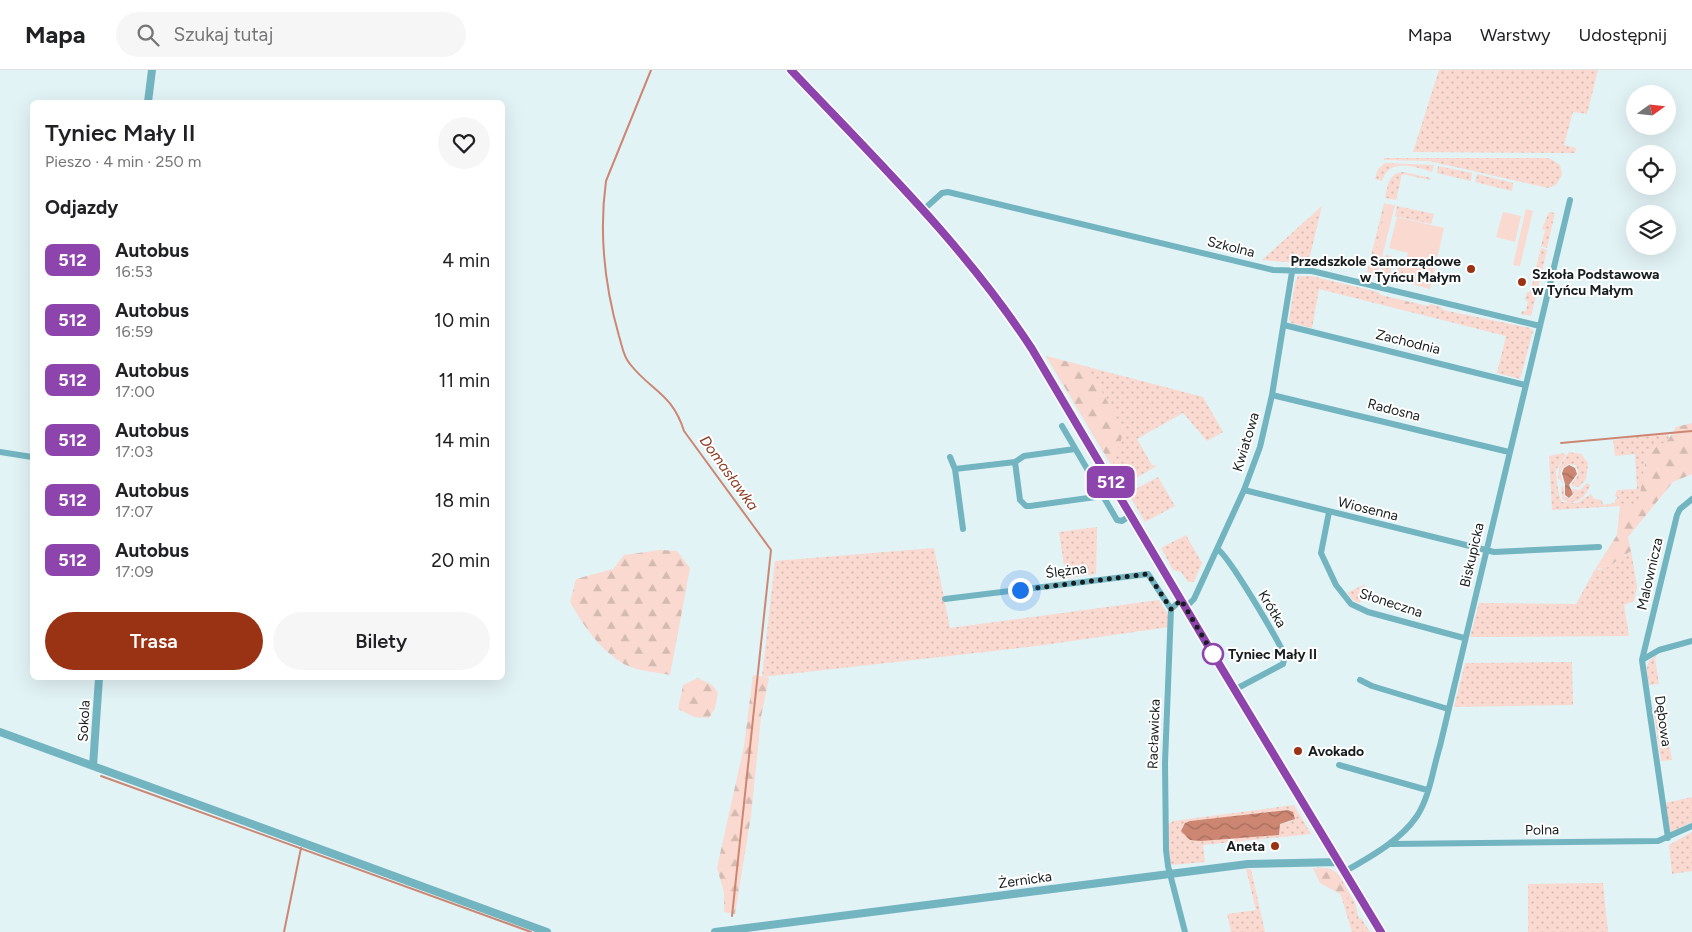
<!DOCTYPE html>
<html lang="pl">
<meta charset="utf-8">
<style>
:root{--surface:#fff;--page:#f6f6f6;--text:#202124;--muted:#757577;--line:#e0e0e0;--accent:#9a3214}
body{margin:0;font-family:Figtree,sans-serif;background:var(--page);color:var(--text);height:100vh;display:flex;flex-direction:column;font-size:19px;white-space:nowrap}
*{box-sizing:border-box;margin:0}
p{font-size:16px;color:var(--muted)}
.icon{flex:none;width:28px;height:28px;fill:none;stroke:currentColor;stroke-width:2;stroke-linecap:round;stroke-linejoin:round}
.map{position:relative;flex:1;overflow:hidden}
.drawer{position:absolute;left:30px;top:30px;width:475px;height:580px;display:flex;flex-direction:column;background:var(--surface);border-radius:8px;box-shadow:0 5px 20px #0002}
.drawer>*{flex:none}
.badge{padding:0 10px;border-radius:8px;font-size:18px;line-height:32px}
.needle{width:32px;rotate:75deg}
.controls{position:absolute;left:1626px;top:15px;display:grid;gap:10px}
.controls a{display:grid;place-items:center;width:50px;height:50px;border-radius:50%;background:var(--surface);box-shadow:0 5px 20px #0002;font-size:25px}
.you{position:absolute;width:25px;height:25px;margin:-12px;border:4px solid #fff;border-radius:50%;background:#1a73e8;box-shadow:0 0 0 8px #1a73e833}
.map>.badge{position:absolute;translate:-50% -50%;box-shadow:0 0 0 2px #fff}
h2{padding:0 15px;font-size:19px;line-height:45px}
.round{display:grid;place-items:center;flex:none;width:52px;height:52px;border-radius:26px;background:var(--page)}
.head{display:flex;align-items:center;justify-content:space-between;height:85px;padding:0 15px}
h1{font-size:24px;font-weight:600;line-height:38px}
.action{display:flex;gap:10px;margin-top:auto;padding:10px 15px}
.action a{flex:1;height:58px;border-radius:30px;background:var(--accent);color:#fff;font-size:20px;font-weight:600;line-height:58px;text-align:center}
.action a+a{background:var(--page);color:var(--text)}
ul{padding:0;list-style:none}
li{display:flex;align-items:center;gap:15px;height:60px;padding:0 15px}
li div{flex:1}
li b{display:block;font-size:19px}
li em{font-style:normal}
li .badge{min-width:55px;font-weight:700;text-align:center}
header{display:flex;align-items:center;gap:30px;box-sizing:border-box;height:70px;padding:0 25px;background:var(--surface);border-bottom:1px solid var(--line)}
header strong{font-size:24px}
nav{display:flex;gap:28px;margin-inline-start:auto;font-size:18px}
.search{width:350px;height:45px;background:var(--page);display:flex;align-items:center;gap:12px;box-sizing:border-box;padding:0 18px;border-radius:28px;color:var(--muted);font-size:19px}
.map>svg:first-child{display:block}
.grass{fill:url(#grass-dots);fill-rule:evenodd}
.forest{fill:url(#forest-firs)}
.park{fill:#f9d9d0}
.water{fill:url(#water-waves)}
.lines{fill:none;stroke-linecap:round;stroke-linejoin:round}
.stream{stroke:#cc8672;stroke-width:2}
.minor{stroke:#73b4c1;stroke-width:6}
.tertiary{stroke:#73b4c1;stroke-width:8}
.line-casing{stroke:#fff;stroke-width:11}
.line{stroke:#8e44ad;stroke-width:8}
.walk{stroke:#181e1f;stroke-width:5;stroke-dasharray:0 9}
.poi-dot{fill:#9a3214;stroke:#fff;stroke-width:2}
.stop-dot{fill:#fff;stroke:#8e44ad;stroke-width:2.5}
.labels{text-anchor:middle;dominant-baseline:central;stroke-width:4;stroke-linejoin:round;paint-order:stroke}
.street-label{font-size:14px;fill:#181e1f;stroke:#fff}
.poi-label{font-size:14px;font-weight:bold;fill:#181e1f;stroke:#fff;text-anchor:end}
.stop-label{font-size:14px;font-weight:bold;fill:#181e1f;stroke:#fff;text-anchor:start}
.water-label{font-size:15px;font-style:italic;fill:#8f3922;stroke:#fff}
</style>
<header>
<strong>Mapa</strong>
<div class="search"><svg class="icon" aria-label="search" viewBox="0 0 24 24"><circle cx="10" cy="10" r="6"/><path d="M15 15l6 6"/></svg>Szukaj tutaj</div>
<nav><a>Mapa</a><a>Warstwy</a><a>Udostępnij</a></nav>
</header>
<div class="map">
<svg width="1692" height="862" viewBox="0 0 1692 862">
<defs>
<pattern id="grass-dots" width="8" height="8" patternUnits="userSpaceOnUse" patternTransform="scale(1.25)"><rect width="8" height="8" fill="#f9d9d0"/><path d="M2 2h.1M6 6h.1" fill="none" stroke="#d5bab2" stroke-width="1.8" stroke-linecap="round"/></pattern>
<pattern id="forest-firs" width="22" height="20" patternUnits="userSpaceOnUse" patternTransform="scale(1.25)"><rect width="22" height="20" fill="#f9d9d0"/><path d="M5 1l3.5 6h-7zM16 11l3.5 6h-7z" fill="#d5bab2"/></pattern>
<pattern id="water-waves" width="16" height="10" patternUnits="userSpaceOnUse" patternTransform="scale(1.25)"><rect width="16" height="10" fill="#cc8672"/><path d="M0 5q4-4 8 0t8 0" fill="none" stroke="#a56d5d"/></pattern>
</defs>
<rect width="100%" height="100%" fill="#e2f3f6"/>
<!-- grass -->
<path class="grass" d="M 1439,0 L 1598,0 L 1587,44 L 1573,42 L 1564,75 L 1576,78 L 1575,83 L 1413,82 Z
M 1384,88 L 1549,88 L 1560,95 L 1562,105 L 1556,115 L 1548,118 L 1429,91 L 1384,90 Z
M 1385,93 L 1434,95 L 1432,102 C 1415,97 1390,87 1382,111 L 1375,109 L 1378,99 Z
M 1438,96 L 1472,103 L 1471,111 L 1437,103 Z
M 1403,102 L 1431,108 L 1430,110 L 1402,104 L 1396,130 L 1385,128 C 1388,116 1388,103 1403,102 Z
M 1477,104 L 1513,113 L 1512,121 L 1475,112 Z
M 1384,133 L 1387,134 L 1371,203 L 1367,202 Z
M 1322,136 L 1308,194 L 1262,190 Z
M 1397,136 L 1434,144 L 1431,154 L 1395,146 Z
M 1549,142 L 1555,143 L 1547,178 L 1541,176 L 1545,160 L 1542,159 Z
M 1541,178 L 1547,180 L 1531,246 L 1521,244 L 1522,241 L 1526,241 L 1528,231 L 1525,230 L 1527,222 L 1530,222 L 1534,208 L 1531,206 L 1533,198 L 1536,198 Z
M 1386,184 L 1392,187 L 1390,206 L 1395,207 L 1402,188 L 1406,189 L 1401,211 L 1380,206 Z
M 1298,206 L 1311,206 L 1378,222 L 1381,225 L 1428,236 L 1431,234 L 1441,237 L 1443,240 L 1530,258 L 1533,261 L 1520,309 L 1497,303 L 1506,266 L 1319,219 L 1312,258 L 1291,253 L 1289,249 L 1295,213 Z
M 1046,286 L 1203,327 L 1223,362 L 1207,371 L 1183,343 L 1137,369 L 1152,395 L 1157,396 L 1123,415 Z
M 1668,363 L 1669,370 L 1647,383 L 1638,435 L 1552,440 L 1549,386 L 1563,383 L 1566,385 L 1556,400 C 1556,407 1558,426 1562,432 L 1577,433 L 1591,424 L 1594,429 L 1602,430 L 1603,435 L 1615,433 L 1615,429 L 1618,428 L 1615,426 L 1617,420 L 1637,419 L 1635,384 L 1615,386 L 1613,370 Z
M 1569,382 L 1581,384 L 1588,393 L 1586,409 L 1579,417 L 1571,416 C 1574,408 1583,405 1575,395 L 1569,394 L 1562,398 L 1560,403 L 1563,413 L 1558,408 L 1559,397 Z
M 1158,407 L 1175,436 L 1145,452 L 1128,423 Z
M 1587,413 L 1590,415 C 1587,427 1573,438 1562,429 L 1561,416 L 1564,417 L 1564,426 L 1569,429 L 1574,425 L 1571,419 L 1580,420 Z
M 1097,457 L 1096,504 L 1066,508 L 1059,462 Z
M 1186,465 L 1202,493 L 1194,512 L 1188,512 L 1181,502 L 1173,500 L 1161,478 Z
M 934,478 L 950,558 L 1159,530 L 1169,546 L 1169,557 L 1037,576 L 762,607 L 775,491 Z
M 1631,481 L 1637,516 L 1634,531 L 1624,535 L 1629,566 L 1470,567 L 1479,533 L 1576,534 L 1596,498 L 1599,500 L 1610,495 Z
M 1365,514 L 1360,533 L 1354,531 L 1347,523 Z
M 1657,585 L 1655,589 L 1659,614 L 1649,615 C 1647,603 1643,592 1657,585 Z
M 1572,592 L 1573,635 L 1454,637 L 1465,593 Z
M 1653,638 L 1663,638 L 1672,690 L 1661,691 Z
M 1692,727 L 1692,752 L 1670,763 L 1665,733 Z
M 1294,735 L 1311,764 L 1203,775 L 1205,792 L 1171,795 L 1170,793 L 1167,755 L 1173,751 ZM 1288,740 L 1293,742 L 1292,751 L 1280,754 L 1279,759 L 1185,753 Z
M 1692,762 L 1692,801 L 1672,804 L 1669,775 Z
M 1317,797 L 1330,799 L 1339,805 L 1355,833 L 1359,849 L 1361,848 L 1370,862 L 1352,862 L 1335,806 Z
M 1246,799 L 1251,799 L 1265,862 L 1231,862 L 1227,844 L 1256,840 Z
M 1603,813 L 1608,862 L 1528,862 L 1528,814 Z"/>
<!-- forest -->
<path class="forest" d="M 1394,228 L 1409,232 L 1412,242 L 1388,236 Z
M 1046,286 L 1088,297 L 1124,361 L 1112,396 Z
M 1692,353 L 1692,404 L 1673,412 L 1628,467 L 1631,481 L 1605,499 L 1596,498 L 1617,465 L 1620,435 L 1638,435 L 1647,383 L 1668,370 L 1676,357 Z
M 660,480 L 677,481 L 690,498 L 670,605 C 656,602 636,601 624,594 C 600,580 583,555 570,532 L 576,509 L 613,499 L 624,485 Z
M 753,605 L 769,608 L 761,647 L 751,746 L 735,844 L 724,842 L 724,822 L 717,798 L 744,676 Z
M 698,608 L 712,615 L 718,623 L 715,638 L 709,648 L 694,647 L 678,639 L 683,615 Z
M 1313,798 L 1330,799 L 1337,803 L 1349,829 L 1320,813 Z"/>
<!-- park -->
<path class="park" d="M 1387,134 L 1395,135 L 1377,207 L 1370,206 Z
M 1526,139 L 1533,141 L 1520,196 L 1513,195 Z
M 1503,142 L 1521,146 L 1515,172 L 1496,167 Z
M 1397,147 L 1444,158 L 1430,219 L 1401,211 L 1408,183 L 1389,178 Z"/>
<!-- water -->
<path class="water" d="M 1569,395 L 1575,398 L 1577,404 L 1569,415 L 1573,424 L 1569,428 L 1565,425 L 1565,414 L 1562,403 L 1564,398 Z
M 1288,740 L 1293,742 L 1295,749 L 1280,754 L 1279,765 L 1201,771 L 1190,770 L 1181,761 L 1185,753 L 1190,751 Z"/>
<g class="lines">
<!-- stream -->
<path class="stream" d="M 651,0 L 606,111 C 599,162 605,217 619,266 C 622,275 623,286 630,294 C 651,321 672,323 684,361 L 771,480 L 732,846
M 1561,373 L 1692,361
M 101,706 L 531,862
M 284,862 L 301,778"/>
<!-- minor -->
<path class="minor" d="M 922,141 L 942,123 L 948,122 L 1273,200 L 1312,201 L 1540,256
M 1284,255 L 1525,315
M 1272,325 L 1509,382
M 1062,356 L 1117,450 L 1122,451 L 1131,445
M 1075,379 L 1024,386 L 1015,392 L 1020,430 L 1026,436 L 1030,436 L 1103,426
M 0,382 L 32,387
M 950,387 L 955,399 L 963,459
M 955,399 L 1015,392
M 1244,420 L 1494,482 L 1599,477
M 1329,442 L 1321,483 L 1336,515 L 1351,534 L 1368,542 L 1464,568
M 1217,479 C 1228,484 1278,570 1285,586 L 1283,594 L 1234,620
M 945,529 L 1148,504 L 1171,539
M 1181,530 L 1171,539 L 1165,693 L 1166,780 L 1168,796 L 1185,862
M 1186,537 L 1194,529 L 1244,420 L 1260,377 L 1272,325 L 1292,202
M 1642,590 L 1677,445 L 1680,439 L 1692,429
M 1360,610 L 1372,616 L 1448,639
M 1339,695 L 1427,720
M 1668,768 L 1642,590 L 1659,580 L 1692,571
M 1391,774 L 1658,771 L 1692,756
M 1344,802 C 1370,787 1400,771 1417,746 C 1430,726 1433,698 1440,676 L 1570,130"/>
<!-- tertiary -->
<path class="tertiary" d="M 791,0 C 875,89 965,176 1032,279 L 1213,584 L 1381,862
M 148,32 L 152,0
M 0,662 L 547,862
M 93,696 L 99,608
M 715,862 L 1248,794 L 1339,792"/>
</g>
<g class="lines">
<!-- line casing -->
<g class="line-casing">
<path id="line" d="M 791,0 C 875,89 965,176 1032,279 L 1213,584 L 1381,862"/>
</g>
<!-- line -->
<use href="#line" class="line"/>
<!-- walk -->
<path class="walk" d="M 1020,520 L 1148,504 L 1171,539 L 1181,530 L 1213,584"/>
</g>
<!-- markers -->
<g class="poi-dot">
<circle cx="1471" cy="199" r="5"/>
<circle cx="1522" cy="212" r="5"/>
<circle cx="1298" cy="681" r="5"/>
<circle cx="1275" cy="776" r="5"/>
</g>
<circle class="stop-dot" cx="1213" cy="584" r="10"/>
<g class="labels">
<!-- street labels -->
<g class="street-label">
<text transform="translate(1231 177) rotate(14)">Szkolna</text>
<text transform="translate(1408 272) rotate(14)">Zachodnia</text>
<text transform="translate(1394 340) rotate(14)">Radosna</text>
<text transform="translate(1246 372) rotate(-73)">Kwiatowa</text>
<text transform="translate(1368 439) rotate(14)">Wiosenna</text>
<text transform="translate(1472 485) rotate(-77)">Biskupicka</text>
<text transform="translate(1066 501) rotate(-7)">Ślężna</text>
<text transform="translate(1650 504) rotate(-77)">Malownicza</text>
<text transform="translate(1391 533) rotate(18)">Słoneczna</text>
<text transform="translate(1272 539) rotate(59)">Krótka</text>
<text transform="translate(84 651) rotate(-87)">Sokola</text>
<text transform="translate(1663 651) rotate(82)">Dębowa</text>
<text transform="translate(1154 664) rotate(-88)">Racławicka</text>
<text transform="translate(1542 760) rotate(-1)">Polna</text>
<text transform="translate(1025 810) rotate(-8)">Żernicka</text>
</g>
<!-- poi labels -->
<g class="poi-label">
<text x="1461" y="191">Przedszkole Samorządowe<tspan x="1461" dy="16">w Tyńcu Małym</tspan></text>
<text x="1532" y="204" text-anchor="start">Szkoła Podstawowa<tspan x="1532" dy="16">w Tyńcu Małym</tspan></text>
<text x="1308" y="681" text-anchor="start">Avokado</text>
<text x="1265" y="776">Aneta</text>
</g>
<!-- stop labels -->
<g class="stop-label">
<text x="1228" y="584">Tyniec Mały II</text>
</g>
<!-- water labels -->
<g class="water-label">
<text transform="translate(729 403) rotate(54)">Domasławka</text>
</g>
</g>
</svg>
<div class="controls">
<a><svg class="needle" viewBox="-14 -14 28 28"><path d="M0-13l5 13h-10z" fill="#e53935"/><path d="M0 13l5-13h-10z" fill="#757577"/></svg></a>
<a><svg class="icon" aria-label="locate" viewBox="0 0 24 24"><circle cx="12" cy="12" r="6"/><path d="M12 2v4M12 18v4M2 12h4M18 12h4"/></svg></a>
<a><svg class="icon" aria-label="layers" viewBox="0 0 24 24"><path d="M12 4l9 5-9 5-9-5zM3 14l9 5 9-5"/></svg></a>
</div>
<div class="you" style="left:1020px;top:520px"></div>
<b class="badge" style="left:1111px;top:412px;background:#8e44ad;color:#fff">512</b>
<section class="drawer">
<div class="head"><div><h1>Tyniec Mały II</h1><p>Pieszo · 4 min · 250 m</p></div><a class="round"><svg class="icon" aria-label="heart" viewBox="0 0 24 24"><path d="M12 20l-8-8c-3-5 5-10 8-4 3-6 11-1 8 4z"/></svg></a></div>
<h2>Odjazdy</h2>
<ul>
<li><span class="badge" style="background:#8e44ad;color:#fff">512</span><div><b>Autobus</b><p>16:53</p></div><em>4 min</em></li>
<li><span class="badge" style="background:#8e44ad;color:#fff">512</span><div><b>Autobus</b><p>16:59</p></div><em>10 min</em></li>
<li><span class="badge" style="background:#8e44ad;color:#fff">512</span><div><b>Autobus</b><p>17:00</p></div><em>11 min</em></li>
<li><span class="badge" style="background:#8e44ad;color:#fff">512</span><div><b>Autobus</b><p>17:03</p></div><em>14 min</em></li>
<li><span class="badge" style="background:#8e44ad;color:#fff">512</span><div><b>Autobus</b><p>17:07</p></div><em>18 min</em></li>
<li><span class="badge" style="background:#8e44ad;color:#fff">512</span><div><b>Autobus</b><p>17:09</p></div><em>20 min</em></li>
</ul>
<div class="action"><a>Trasa</a><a>Bilety</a></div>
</section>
</div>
